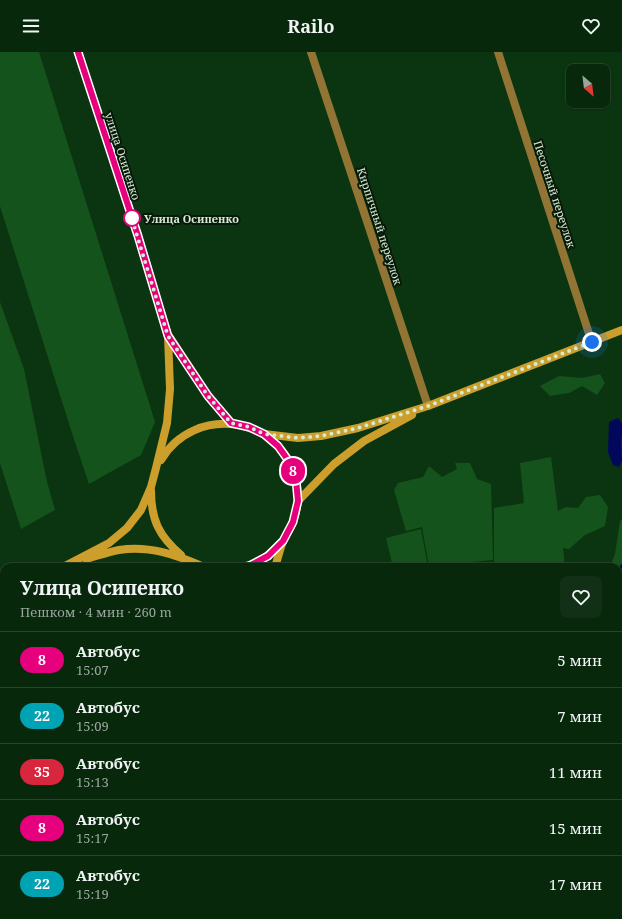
<!DOCTYPE html>
<html lang="ru">
<meta charset="utf-8">
<style>
:root{--surface:#08280c;--page:#113015;--text:#f1f3f6;--muted:#98a69d;--line:#29442d}
body{margin:0;font-family:"Noto Serif",serif;background:var(--page);color:var(--text);height:100vh;display:flex;flex-direction:column;font-size:15px;white-space:nowrap}
*{box-sizing:border-box;margin:0}
p{font-size:13px;color:var(--muted)}
.icon{flex:none;width:22px;height:22px;fill:none;stroke:currentColor;stroke-width:2;stroke-linecap:round;stroke-linejoin:round}
.map{position:relative;flex:1;overflow:hidden}
.details{position:absolute;left:0px;top:511px;width:622px;height:356px;display:flex;flex-direction:column;background:var(--surface);border-radius:12px 12px 0 0;box-shadow:0 1px 3px #0004,0 0 0 1px var(--line)}
.details>*{flex:none}
.badge{padding:0 8px;border-radius:13px;font-size:14px;line-height:26px}
.needle{width:26px;rotate:152deg}
.fabs{position:absolute;left:566px;top:12px;display:grid;gap:8px}
.fabs a{display:grid;place-items:center;width:44px;height:44px;border-radius:8px;background:var(--surface);box-shadow:0 1px 3px #0004,0 0 0 1px var(--line);font-size:20px}
.you{position:absolute;width:20px;height:20px;margin:-10px;border:3px solid #fff;border-radius:50%;background:#1a73e8;box-shadow:0 0 0 6px #1a73e833}
.map>.badge{position:absolute;translate:-50% -50%;box-shadow:0 0 0 2px #fff}
.round{display:grid;place-items:center;flex:none;width:42px;height:42px;border-radius:8px;background:var(--page)}
.summary{display:flex;align-items:center;justify-content:space-between;height:68px;padding:0 20px}
h1{font-size:19px;font-weight:700;line-height:30px}
ul{padding:0;list-style:none}
li{display:flex;align-items:center;gap:12px;height:56px;padding:0 20px;border-top:1px solid var(--line)}
li div{flex:1}
li b{display:block;font-size:15px}
li em{font-style:normal}
li .badge{min-width:44px;font-weight:700;text-align:center}
header{display:flex;justify-content:space-between;align-items:center;height:52px;padding:0 20px;background:var(--surface);font-size:18px;font-weight:700}
.map>svg:first-child{display:block}
.built{fill:#0c3e12}
.green{fill:#14541c}
.water{fill:#01085b}
.lines{fill:none;stroke-linecap:round;stroke-linejoin:round}
.stream{stroke:#01085b;stroke-width:5}
.minor{stroke:#927535;stroke-width:8}
.secondary{stroke:#cc9e2b;stroke-width:8}
.line-casing{stroke:#fff;stroke-width:9}
.line{stroke:#e6007e;stroke-width:6}
.walk{stroke:#d3ead3;stroke-width:4;stroke-dasharray:0 7.2}
.stop-dot{fill:#fff;stroke:#e6007e;stroke-width:2}
.labels{text-anchor:middle;dominant-baseline:central;stroke-width:4;stroke-linejoin:round;paint-order:stroke}
.street-label{font-size:11px;fill:#d3ead3;stroke:#081909}
.stop-label{font-size:11px;font-weight:bold;fill:#d3ead3;stroke:#081909;text-anchor:start}
</style>
<header><svg class="icon" aria-label="menu" viewBox="0 0 24 24"><path d="M4 6h16M4 12h16M4 18h16"/></svg>Railo<svg class="icon" aria-label="heart" viewBox="0 0 24 24"><path d="M12 20l-8-8c-3-5 5-10 8-4 3-6 11-1 8 4z"/></svg></header>
<div class="map">
<svg width="622" height="867" viewBox="0 0 622 867">
<rect width="100%" height="100%" fill="#0b3510"/>
<!-- built -->
<path class="built" d="M 4,585 L 4,863 L 176,863 L 177,867 L 0,867 L 0,587 Z"/>
<!-- green -->
<path class="green" d="M 0,0 L 39,0 L 155,370 L 141,403 L 89,432 L 72,381 L 0,154 Z
M 0,250 L 24,317 L 47,430 L 55,458 L 21,477 L 0,411 Z
M 600,322 L 605,331 L 597,343 L 582,334 L 569,341 L 550,344 L 540,334 L 559,324 L 582,326 Z
M 551,405 L 558,459 L 566,455 L 578,456 L 586,445 L 600,443 L 608,455 L 605,474 L 585,483 L 569,497 L 563,496 L 565,515 L 438,515 L 494,510 L 494,456 L 524,451 L 520,411 Z
M 455,411 L 470,411 L 477,427 L 491,432 L 493,508 L 429,514 L 422,475 L 406,479 L 394,438 L 398,431 L 423,425 L 429,414 L 442,425 L 457,417 Z
M 622,467 L 622,598 L 619,600 L 622,656 L 618,661 L 618,515 L 610,515 L 615,502 L 620,469 Z
M 421,477 L 428,515 L 393,515 L 386,486 Z
M 622,703 L 622,751 L 621,752 L 618,747 L 618,732 L 620,726 L 618,712 Z
M 618,761 L 622,775 L 622,829 L 618,833 Z
M 497,863 L 605,863 L 604,867 L 498,867 Z"/>
<!-- water -->
<path class="water" d="M 618,366 L 622,371 L 622,384 L 621,388 L 622,409 L 619,415 L 613,413 L 608,400 L 609,370 Z"/>
<g class="lines">
<!-- stream -->
<path class="stream" d="M 618,520 L 622,515
M 522,863 L 523,867"/>
<!-- minor -->
<path class="minor" d="M 311,0 L 428,354
M 498,0 L 592,291
M 222,863 L 223,867"/>
<!-- secondary -->
<path class="secondary" d="M 169,284 L 208,344 L 231,371
M 264,382 L 298,386 L 321,384 L 358,376 L 428,354 L 622,278
M 161,408 C 194,352 281,363 296,428 C 299,441 298,457 293,470 C 291,477 286,482 283,489 C 280,497 278,506 275,515
M 151,438 C 151,468 159,484 181,503
M 298,449 L 334,412 L 364,389 L 412,363
M 86,507 C 97,504 108,500 119,498 C 149,493 177,503 204,515
M 63,515 L 109,491 L 127,476 L 141,458 L 151,435 L 156,416 L 167,371 L 170,337 L 168,284 L 138,184 L 78,0
M 243,515 C 259,512 271,501 282,490
M 0,543 L 4,541
M 383,863 L 384,867"/>
</g>
<g class="lines">
<!-- line casing -->
<g class="line-casing">
<path id="line" d="M 78,0 L 138,184 L 168,284 L 208,344 L 231,371 L 249,375 L 264,382 L 278,394 L 288,408 L 296,428 L 298,449 L 293,470 L 283,489 L 268,504 L 249,514 L 243,515"/>
</g>
<!-- line -->
<use href="#line" class="line"/>
<!-- walk -->
<path class="walk" d="M 132,166 L 131,164 L 168,284 L 208,344 L 231,371 L 249,375 L 264,382 L 298,386 L 321,384 L 358,376 L 428,354 L 592,290"/>
</g>
<!-- markers -->
<circle class="stop-dot" cx="132" cy="166" r="8"/>
<g class="labels">
<!-- street labels -->
<g class="street-label">
<text transform="translate(123 104) rotate(72)">улица Осипенко</text>
<text transform="translate(555 142) rotate(72)">Песочный переулок</text>
<text transform="translate(380 174) rotate(72)">Кирпичный переулок</text>
</g>
<!-- stop labels -->
<g class="stop-label">
<text x="144" y="166">Улица Осипенко</text>
</g>
</g>
</svg>
<div class="fabs">
<a><svg class="needle" viewBox="-14 -14 28 28"><path d="M0-13l5 13h-10z" fill="#e53935"/><path d="M0 13l5-13h-10z" fill="#98a69d"/></svg></a>
</div>
<div class="you" style="left:592px;top:290px"></div>
<b class="badge" style="left:293px;top:419px;background:#e6007e;color:#fff">8</b>
<section class="details">
<div class="summary"><div><h1>Улица Осипенко</h1><p>Пешком · 4 мин · 260 m</p></div><a class="round"><svg class="icon" aria-label="heart" viewBox="0 0 24 24"><path d="M12 20l-8-8c-3-5 5-10 8-4 3-6 11-1 8 4z"/></svg></a></div>
<ul>
<li><span class="badge" style="background:#e6007e;color:#fff">8</span><div><b>Автобус</b><p>15:07</p></div><em>5 мин</em></li>
<li><span class="badge" style="background:#00a3b4;color:#fff">22</span><div><b>Автобус</b><p>15:09</p></div><em>7 мин</em></li>
<li><span class="badge" style="background:#d7263d;color:#fff">35</span><div><b>Автобус</b><p>15:13</p></div><em>11 мин</em></li>
<li><span class="badge" style="background:#e6007e;color:#fff">8</span><div><b>Автобус</b><p>15:17</p></div><em>15 мин</em></li>
<li><span class="badge" style="background:#00a3b4;color:#fff">22</span><div><b>Автобус</b><p>15:19</p></div><em>17 мин</em></li>
</ul>
</section>
</div>
